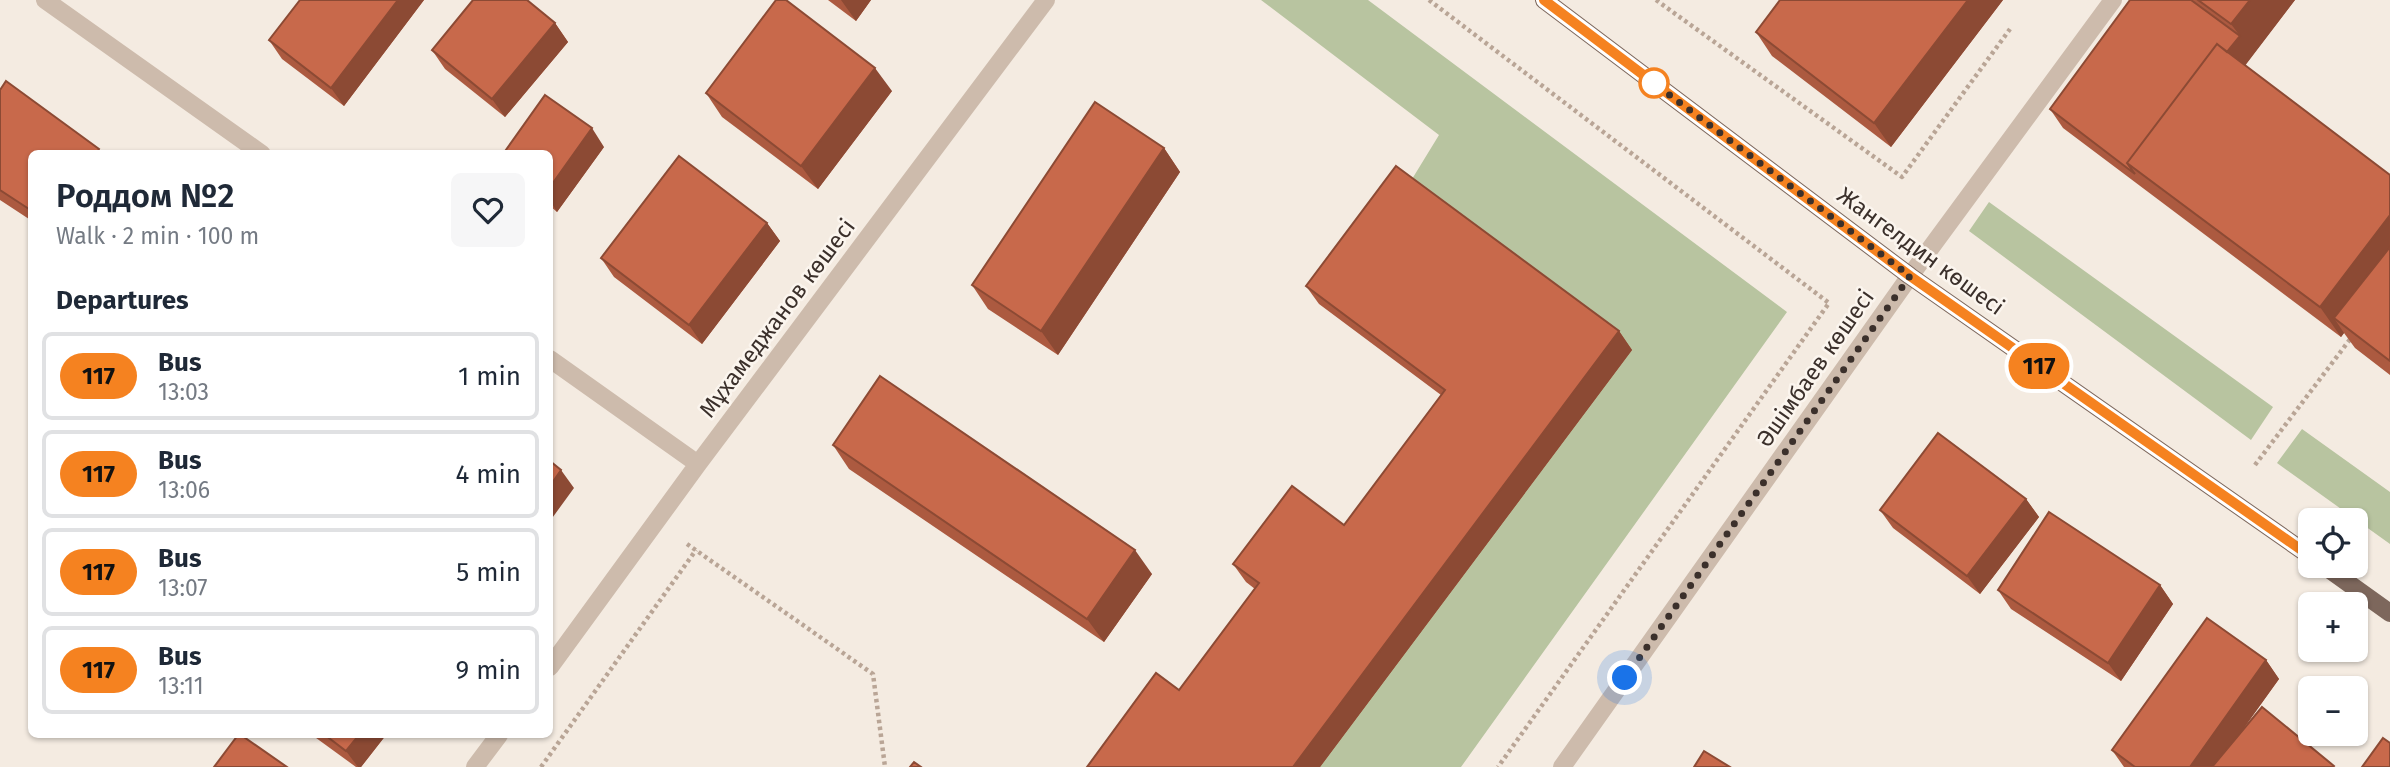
<!DOCTYPE html>
<meta charset="utf-8">
<style>
:root{--surface:#fff;--page:#f6f6f7;--text:#1f2937;--muted:#747a83;--line:#e0e1e3}
body{margin:0;font-family:"Fira Sans",sans-serif;background:var(--page);color:var(--text);height:100vh;display:flex;flex-direction:column;font-size:26px;white-space:nowrap}
*{box-sizing:border-box;margin:0}
p{font-size:23px;color:var(--muted)}
.icon{flex:none;width:38px;height:38px;fill:none;stroke:currentColor;stroke-width:2;stroke-linecap:round;stroke-linejoin:round}
.map{position:relative;flex:1;overflow:hidden}
.side{position:absolute;left:28px;top:150px;width:525px;height:588px;display:flex;flex-direction:column;background:var(--surface);border-radius:10px;box-shadow:0 2px 5px #0004}
.side>*{flex:none}
.badge{padding:0 14px;border-radius:23px;font-size:24px;line-height:46px}
.controls{position:absolute;left:2298px;top:508px;display:grid;gap:14px}
.controls a{display:grid;place-items:center;width:70px;height:70px;border-radius:10px;background:var(--surface);box-shadow:0 2px 5px #0004;font-size:35px}
.you{position:absolute;width:35px;height:35px;margin:-18px;border:5px solid #fff;border-radius:50%;background:#1a73e8;box-shadow:0 0 0 10px #1a73e833}
.map>.badge{position:absolute;translate:-50% -50%;box-shadow:0 0 0 4px #fff}
h2{padding:0 28px;font-size:26px;line-height:63px}
.round{display:grid;place-items:center;flex:none;width:74px;height:74px;border-radius:10px;background:var(--page)}
.overview{display:flex;align-items:center;justify-content:space-between;height:119px;padding:0 28px}
h1{font-size:33px;font-weight:600;line-height:52px}
ul{padding:0;list-style:none}
li{display:flex;align-items:center;gap:21px;height:88px;margin:0 14px 10px;padding:0 14px;border:4px solid var(--line);border-radius:10px}
li div{flex:1}
li b{display:block;font-size:26px}
li em{font-style:normal}
li .badge{min-width:77px;font-weight:700;text-align:center}
.map>svg:first-child{display:block}
.green{fill:#b8c4a0}
.lines{fill:none;stroke-linecap:round;stroke-linejoin:round}
.path{stroke:#b9a596;stroke-width:4.5;stroke-dasharray:3.5 3.5;stroke-linecap:butt}
.minor{stroke:#cdbbac;stroke-width:18}
.major{stroke:#7d675c;stroke-width:18}
.wall{fill:#ac5a40}
.shaded-wall{fill:#8c4a34}
.building{fill:#c8694b;stroke:#8c4a34;stroke-width:2}
.line-casing{stroke:#fff;stroke-width:16}
.line{stroke:#f58220;stroke-width:10}
.walk{stroke:#3b302b;stroke-width:7;stroke-dasharray:0 12.6}
.stop-dot{fill:#fff;stroke:#f58220;stroke-width:3.5}
.labels{text-anchor:middle;dominant-baseline:central;stroke-width:5;stroke-linejoin:round;paint-order:stroke}
.street-label{font-size:23px;fill:#3b302b;stroke:#fbf5ee}
</style>
<div class="map">
<svg width="2390" height="767" viewBox="0 0 2390 767">
<rect width="100%" height="100%" fill="#f4ebe1"/>
<!-- green -->
<path class="green" d="M 1261,0 L 1368,0 L 1787,312 L 1461,767 L 1319,767 L 1631,350 L 1409,184 L 1439,135 Z
M 1989,202 L 2273,407 L 2251,440 L 1969,231 Z
M 2302,429 L 2390,492 L 2390,544 L 2277,463 Z"/>
<g class="lines">
<!-- path -->
<path class="path" d="M 1429,0 L 1829,303 L 1498,767
M 1656,0 L 1902,177 L 2010,29
M 2255,465 L 2351,338
M 687,544 L 873,674 L 885,767
M 541,767 L 696,550"/>
<!-- minor -->
<path class="minor" d="M 45,0 L 262,154
M 550,359 L 698,464
M 550,667 L 698,464 L 1046,0
M 475,767 L 499,735
M 1562,767 L 1910,276 L 2113,0"/>
<!-- major -->
<path class="major" d="M 1544,0 L 1910,276 L 2310,556
M 2323,565 L 2390,613"/>
</g>
<!-- wall -->
<path class="wall" d="M 300,0 L 424,0 L 344,106 L 282,59 L 269,40 Z
M 828,0 L 871,0 L 856,21 Z
M 2003,0 L 1891,147 L 1772,56 L 1756,32 Z
M 2130,0 L 2295,0 L 2245,65 L 2390,175 L 2390,375 L 2355,348 L 2344,333 L 2341,337 L 2063,128 L 2050,109 Z
M 555,23 L 568,42 L 505,117 L 445,69 L 432,50 Z
M 0,90 L 32,154 L 32,221 L 0,200 Z
M 892,91 L 818,189 L 722,117 L 706,93 Z
M 604,147 L 557,212 L 550,206 L 550,154 Z
M 1164,148 L 1180,172 L 1058,355 L 988,309 L 972,285 Z
M 767,223 L 780,241 L 702,344 L 614,277 L 601,258 Z
M 1306,286 L 1619,331 L 1632,350 L 1320,767 L 1087,767 L 1179,690 L 1255,589 L 1246,582 L 1233,564 L 1344,525 L 1441,395 L 1319,304 Z
M 833,445 L 1152,574 L 1104,642 L 849,469 Z
M 2026,499 L 2039,517 L 1980,594 L 1893,528 L 1880,510 Z
M 2160,585 L 2173,604 L 2121,681 L 2011,609 L 1998,590 Z
M 2266,660 L 2279,679 L 2240,733 L 2334,767 L 2124,767 L 2112,750 Z
M 312,735 L 386,735 L 361,767 L 356,767 Z"/>
<!-- shaded-wall -->
<path class="shaded-wall" d="M 398,0 L 424,0 L 344,106 L 331,88 Z
M 841,0 L 871,0 L 856,21 Z
M 1968,0 L 2003,0 L 1891,147 L 1874,123 Z
M 2250,0 L 2295,0 L 2155,184 L 2138,171 L 2240,36 L 2231,24 Z
M 555,23 L 568,42 L 505,117 L 492,99 Z
M 875,68 L 892,91 L 818,189 L 801,166 Z
M 592,128 L 604,147 L 557,212 L 550,200 L 550,187 Z
M 1164,148 L 1180,172 L 1058,355 L 1041,331 Z
M 2390,215 L 2390,273 L 2334,318 L 2344,333 L 2341,337 L 2320,307 Z
M 767,223 L 780,241 L 702,344 L 689,325 Z
M 1619,331 L 1632,350 L 1320,767 L 1293,767 Z
M 561,470 L 574,488 L 550,521 L 550,486 Z
M 2026,499 L 2039,517 L 1980,594 L 1967,576 Z
M 1135,550 L 1152,574 L 1104,642 L 1087,619 Z
M 2160,585 L 2173,604 L 2121,681 L 2108,663 Z
M 2266,660 L 2279,679 L 2216,767 L 2190,767 Z
M 359,735 L 386,735 L 361,767 L 358,767 L 346,751 Z"/>
<!-- building -->
<path class="building" d="M 300,0 L 398,0 L 331,88 L 269,40 Z
M 473,0 L 527,0 L 555,23 L 492,99 L 432,50 Z
M 776,0 L 786,0 L 875,68 L 801,166 L 706,93 Z
M 1780,0 L 1968,0 L 1874,123 L 1756,32 Z
M 2130,0 L 2191,0 L 2240,36 L 2227,52 L 2217,44 L 2127,163 L 2135,174 L 2050,109 Z
M 2198,0 L 2250,0 L 2231,24 Z
M 2217,44 L 2390,175 L 2390,215 L 2320,307 L 2127,163 Z
M 6,81 L 99,149 L 96,154 L 32,154 L 32,211 L 0,190 L 0,90 Z
M 545,95 L 592,128 L 550,187 L 550,154 L 503,154 Z
M 1095,102 L 1164,148 L 1041,331 L 972,285 Z
M 679,156 L 767,223 L 689,325 L 601,258 Z
M 1396,166 L 1619,331 L 1293,767 L 1087,767 L 1156,673 L 1179,690 L 1259,583 L 1233,564 L 1292,486 L 1344,525 L 1445,390 L 1306,286 Z
M 2390,247 L 2390,361 L 2334,318 Z
M 880,376 L 1135,550 L 1087,619 L 833,445 Z
M 1938,433 L 2026,499 L 1967,576 L 1880,510 Z
M 550,461 L 561,470 L 550,486 Z
M 2049,512 L 2160,585 L 2108,663 L 1998,590 Z
M 2207,618 L 2266,660 L 2190,767 L 2135,767 L 2112,750 Z
M 2262,707 L 2334,766 L 2333,767 L 2212,767 Z
M 238,735 L 241,735 L 287,767 L 214,767 Z
M 325,735 L 359,735 L 346,751 Z
M 2383,738 L 2390,743 L 2390,767 L 2362,767 Z
M 1704,751 L 1730,767 L 1694,767 Z
M 914,762 L 921,767 L 910,767 Z"/>
<g class="lines">
<!-- line casing -->
<g class="line-casing">
<path id="line" d="M 1544,0 L 1910,276 L 2310,556"/>
</g>
<!-- line -->
<use href="#line" class="line"/>
<!-- walk -->
<path class="walk" d="M 1625,678 L 1910,276 L 1651,81 L 1654,83"/>
</g>
<!-- markers -->
<circle class="stop-dot" cx="1654" cy="83" r="14"/>
<g class="labels">
<!-- street labels -->
<g class="street-label">
<text transform="translate(1921 251) rotate(36)">Жангелдин көшесі</text>
<text transform="translate(777 318) rotate(-53)">Мұхамеджанов көшесі</text>
<text transform="translate(1815 368) rotate(-55)">Әшімбаев көшесі</text>
</g>
</g>
</svg>
<div class="controls">
<a><svg class="icon" aria-label="locate" viewBox="0 0 24 24"><circle cx="12" cy="12" r="6"/><path d="M12 2v4M12 18v4M2 12h4M18 12h4"/></svg></a>
<a>+</a>
<a>−</a>
</div>
<div class="you" style="left:1625px;top:678px"></div>
<b class="badge" style="left:2039px;top:366px;background:#f58220;color:#111">117</b>
<section class="side">
<div class="overview"><div><h1>Роддом №2</h1><p>Walk · 2 min · 100 m</p></div><a class="round"><svg class="icon" aria-label="heart" viewBox="0 0 24 24"><path d="M12 20l-8-8c-3-5 5-10 8-4 3-6 11-1 8 4z"/></svg></a></div>
<h2>Departures</h2>
<ul>
<li><span class="badge" style="background:#f58220;color:#111">117</span><div><b>Bus</b><p>13:03</p></div><em>1 min</em></li>
<li><span class="badge" style="background:#f58220;color:#111">117</span><div><b>Bus</b><p>13:06</p></div><em>4 min</em></li>
<li><span class="badge" style="background:#f58220;color:#111">117</span><div><b>Bus</b><p>13:07</p></div><em>5 min</em></li>
<li><span class="badge" style="background:#f58220;color:#111">117</span><div><b>Bus</b><p>13:11</p></div><em>9 min</em></li>
</ul>
</section>
</div>
